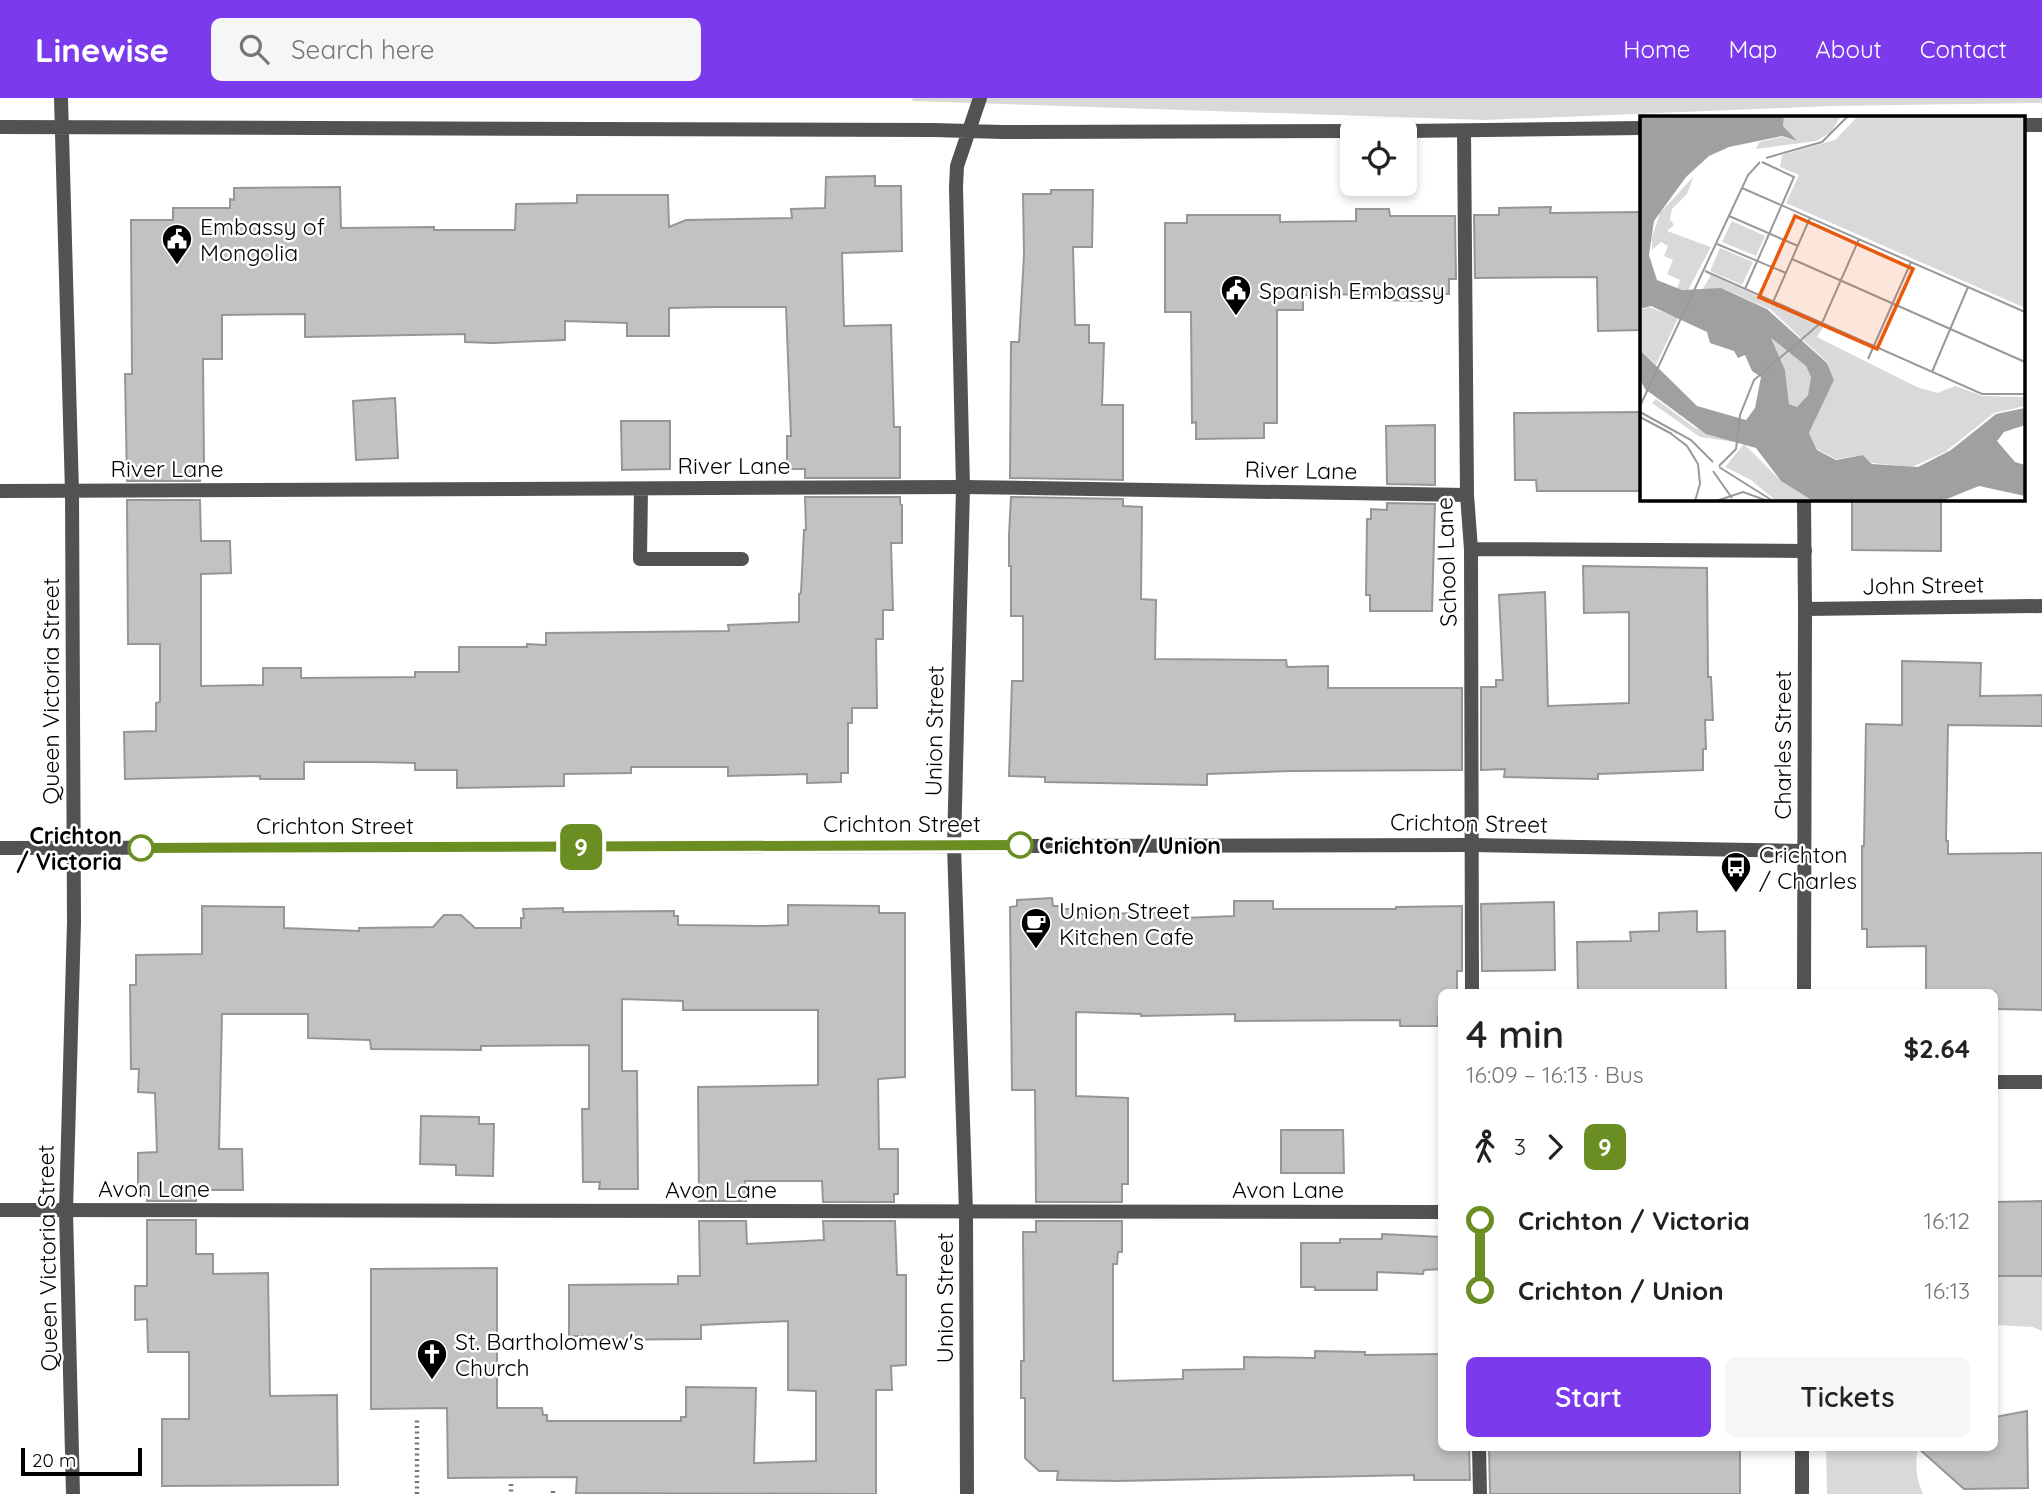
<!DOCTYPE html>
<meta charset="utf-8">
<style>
:root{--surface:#fff;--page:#f6f6f6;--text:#222;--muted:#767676;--accent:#7c3aed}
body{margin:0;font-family:Quicksand,sans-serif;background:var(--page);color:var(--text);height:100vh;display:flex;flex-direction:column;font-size:26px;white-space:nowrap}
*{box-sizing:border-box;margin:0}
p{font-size:23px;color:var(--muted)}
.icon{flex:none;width:38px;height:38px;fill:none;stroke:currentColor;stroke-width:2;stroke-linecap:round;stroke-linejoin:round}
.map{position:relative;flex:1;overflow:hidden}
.sheet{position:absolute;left:1438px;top:891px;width:560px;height:462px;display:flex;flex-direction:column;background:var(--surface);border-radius:10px;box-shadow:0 4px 10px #0003}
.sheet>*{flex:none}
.badge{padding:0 14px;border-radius:10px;font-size:24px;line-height:46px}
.buttons{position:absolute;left:1340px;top:21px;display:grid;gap:14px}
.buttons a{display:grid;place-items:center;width:77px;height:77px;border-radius:10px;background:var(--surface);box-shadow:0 4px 10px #0003;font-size:35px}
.scale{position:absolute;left:21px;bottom:18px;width:121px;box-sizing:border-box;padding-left:7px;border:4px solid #000;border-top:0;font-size:19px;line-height:24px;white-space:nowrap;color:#000;-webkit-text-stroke:5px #fff;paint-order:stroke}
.map>.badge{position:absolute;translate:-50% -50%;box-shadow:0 0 0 4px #fff}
.legs{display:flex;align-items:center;gap:10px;height:77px;padding:0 28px;font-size:23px}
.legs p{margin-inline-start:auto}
.overview{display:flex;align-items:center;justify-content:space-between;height:119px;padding:0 28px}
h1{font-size:38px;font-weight:600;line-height:52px}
.cta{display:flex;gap:14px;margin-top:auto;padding:14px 28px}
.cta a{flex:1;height:80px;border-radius:10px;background:var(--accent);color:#fff;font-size:28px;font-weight:600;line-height:80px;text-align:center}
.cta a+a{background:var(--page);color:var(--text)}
ul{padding:0 28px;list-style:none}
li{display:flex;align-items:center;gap:24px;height:70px;font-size:26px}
li i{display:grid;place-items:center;width:10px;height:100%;margin:0 9px;background:currentColor}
li i::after{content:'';width:18px;height:18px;margin:-9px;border:5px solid;border-radius:50%;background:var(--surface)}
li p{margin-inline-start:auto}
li:first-child i{background:linear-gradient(#0000 50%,currentColor 0)}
li:last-child i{background:linear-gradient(currentColor 50%,#0000 0)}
header{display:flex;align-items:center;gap:42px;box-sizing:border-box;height:98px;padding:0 35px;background:var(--accent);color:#fff}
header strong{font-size:33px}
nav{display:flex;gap:38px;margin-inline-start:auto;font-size:24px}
.search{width:490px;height:63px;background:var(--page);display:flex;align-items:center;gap:18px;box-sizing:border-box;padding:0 24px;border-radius:10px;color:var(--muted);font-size:26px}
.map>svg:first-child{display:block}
.green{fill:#d9d9d9}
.building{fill:#c2c2c2;stroke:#969696;stroke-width:2}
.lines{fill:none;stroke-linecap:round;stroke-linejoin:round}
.path{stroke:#747474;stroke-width:4.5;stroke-dasharray:2 3.5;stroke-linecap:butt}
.service{stroke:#525252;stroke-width:14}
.minor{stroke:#525252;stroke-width:14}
.tertiary{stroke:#525252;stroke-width:14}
.line-1-casing{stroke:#fff;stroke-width:16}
.line-1{stroke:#6b8e23;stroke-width:10}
.stop-1-dot{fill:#fff;stroke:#6b8e23;stroke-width:3.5}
.labels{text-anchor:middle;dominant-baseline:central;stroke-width:5;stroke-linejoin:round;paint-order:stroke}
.poi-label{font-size:23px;fill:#000;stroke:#fff;text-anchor:start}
.street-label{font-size:23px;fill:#000;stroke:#fff}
.stop-label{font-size:23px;font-weight:bold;fill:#000;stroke:#fff;text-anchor:end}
.inset-road{fill:none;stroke:#999;stroke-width:2}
.view{fill:#e8590c;fill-opacity:0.15;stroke:#e8590c;stroke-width:3.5}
.inset-edge{fill:none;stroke:#000;stroke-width:3.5}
</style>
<header>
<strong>Linewise</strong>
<div class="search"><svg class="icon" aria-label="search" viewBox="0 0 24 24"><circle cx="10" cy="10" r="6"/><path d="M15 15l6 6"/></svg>Search here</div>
<nav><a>Home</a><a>Map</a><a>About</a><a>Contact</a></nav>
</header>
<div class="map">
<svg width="2042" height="1396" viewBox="0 0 2042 1396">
<rect width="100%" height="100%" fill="#fff"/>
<!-- green -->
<path class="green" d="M 913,0 L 2042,0 L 2042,5 L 1831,8 L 1485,22 L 912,3 Z
M 1995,1178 L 2042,1178 L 2042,1233 L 2033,1229 L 1995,1227 Z
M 1826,1349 L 1918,1349 C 1915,1366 1916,1380 1923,1396 L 1827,1396 Z"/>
<!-- building -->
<path class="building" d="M 875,78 L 875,88 L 901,88 L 902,153 L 842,155 L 844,228 L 891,227 L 894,329 L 900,329 L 900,380 L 805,380 L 805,371 L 787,371 L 787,338 L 791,338 L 786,209 L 717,209 L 669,210 L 669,238 L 627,238 L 627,225 L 565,223 L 565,242 L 492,245 L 465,244 L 465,236 L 305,239 L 305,216 L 222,217 L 222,261 L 203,261 L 204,367 L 199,367 L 200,383 L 127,383 L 125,276 L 132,276 L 131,122 L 173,122 L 173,110 L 230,110 L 230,101 L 234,102 L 234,90 L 340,89 L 341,130 L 434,129 L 434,132 L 515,132 L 516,106 L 577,105 L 577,97 L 668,97 L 669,129 L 686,122 L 792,120 L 791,111 L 825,110 L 826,79 Z
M 1051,92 L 1093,92 L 1092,149 L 1073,149 L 1075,227 L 1089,227 L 1089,245 L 1104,245 L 1102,307 L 1123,307 L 1123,382 L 1010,380 L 1011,244 L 1019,244 L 1024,157 L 1023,96 L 1051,96 Z
M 1551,109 L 1550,115 L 1641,114 L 1641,232 L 1598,233 L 1597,179 L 1475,180 L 1474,117 L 1499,117 L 1499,110 Z
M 1356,111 L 1389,111 L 1390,118 L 1455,118 L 1456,181 L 1449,181 L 1449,196 L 1422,196 L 1422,203 L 1380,202 L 1380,196 L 1303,197 L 1303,212 L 1277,212 L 1277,325 L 1264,325 L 1264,340 L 1196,341 L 1196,324 L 1192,325 L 1191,214 L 1165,214 L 1165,125 L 1187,125 L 1187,117 L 1280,117 L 1280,124 L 1356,123 Z
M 395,300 L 398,360 L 356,362 L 353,303 Z
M 1641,314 L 1641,393 L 1537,393 L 1536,382 L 1515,382 L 1514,315 Z
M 621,323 L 670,323 L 670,371 L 622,372 Z
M 1435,327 L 1435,387 L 1387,386 L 1386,328 Z
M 805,399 L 900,399 L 900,406 L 902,407 L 902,445 L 891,445 L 893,512 L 883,512 L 883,541 L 876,541 L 877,610 L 852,610 L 852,625 L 848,625 L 848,675 L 841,675 L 841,684 L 807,685 L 807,676 L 728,678 L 728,669 L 631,669 L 631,675 L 564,676 L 564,688 L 457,690 L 457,672 L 415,672 L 415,665 L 371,664 L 304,664 L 304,681 L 260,681 L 260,678 L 125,681 L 124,634 L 156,633 L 156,605 L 160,604 L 160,546 L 128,546 L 127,402 L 200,402 L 201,443 L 230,443 L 231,475 L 201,476 L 201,588 L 263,587 L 263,570 L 301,570 L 301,580 L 415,579 L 415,574 L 459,574 L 459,549 L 527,549 L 527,546 L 546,547 L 546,535 L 729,533 L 728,527 L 799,524 L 799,496 L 801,495 L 804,432 L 806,432 Z
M 1011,399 L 1123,401 L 1123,408 L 1142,409 L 1141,501 L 1156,502 L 1155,561 L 1286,562 L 1287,569 L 1328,568 L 1328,590 L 1462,590 L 1462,672 L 1290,673 L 1207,676 L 1207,687 L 1045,684 L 1045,679 L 1009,678 L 1012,583 L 1023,583 L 1023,518 L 1011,518 L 1011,468 L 1009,468 L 1009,437 Z
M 1852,401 L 1941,401 L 1941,453 L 1852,452 Z
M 1387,405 L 1435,406 L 1432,513 L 1370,513 L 1370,497 L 1366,497 L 1367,421 L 1371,421 L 1371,411 L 1387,412 Z
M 1583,468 L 1707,470 L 1708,579 L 1711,579 L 1713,622 L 1705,622 L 1706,651 L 1703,651 L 1703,672 L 1598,676 L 1598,681 L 1504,679 L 1505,671 L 1481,672 L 1481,589 L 1496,589 L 1496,582 L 1503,582 L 1499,497 L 1545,494 L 1548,608 L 1629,605 L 1629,514 L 1584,515 Z
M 1902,563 L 1981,565 L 1980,598 L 2042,597 L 2042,628 L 1948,627 L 1946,743 L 1948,743 L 1948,756 L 2042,755 L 2042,912 L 1995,911 L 1995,894 L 1926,894 L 1926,848 L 1867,849 L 1867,831 L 1862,831 L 1862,748 L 1864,748 L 1866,626 L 1902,627 Z
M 1052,800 L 1053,808 L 1061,808 L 1061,811 L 1081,811 L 1081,816 L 1157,815 L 1157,821 L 1234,818 L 1234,803 L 1273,803 L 1273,811 L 1396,811 L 1396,809 L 1462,808 L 1462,873 L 1457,873 L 1457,894 L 1442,894 L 1442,919 L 1438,919 L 1438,928 L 1400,928 L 1400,922 L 1235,923 L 1235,916 L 1141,918 L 1141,916 L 1076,914 L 1076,998 L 1128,1000 L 1128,1086 L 1122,1086 L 1122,1104 L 1036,1104 L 1035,992 L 1012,992 L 1010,809 L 1017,808 L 1017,802 Z
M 1554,804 L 1555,872 L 1482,873 L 1481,806 Z
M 788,807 L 879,808 L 879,815 L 905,815 L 905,979 L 878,981 L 879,1051 L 898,1051 L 898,1096 L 894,1096 L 894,1104 L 823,1104 L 822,1083 L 745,1083 L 746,1103 L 699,1103 L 698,989 L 818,987 L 818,912 L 683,912 L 683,903 L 622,901 L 622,973 L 637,973 L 638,1091 L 599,1091 L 600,1084 L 583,1084 L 582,1011 L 589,1011 L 589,947 L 481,948 L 481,952 L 371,951 L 370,942 L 308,940 L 308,916 L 222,916 L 219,1051 L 242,1051 L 243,1092 L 196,1092 L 196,1103 L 147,1103 L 147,1097 L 138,1097 L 138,1055 L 157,1054 L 155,995 L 138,994 L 139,971 L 131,971 L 130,887 L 136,887 L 136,857 L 202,856 L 202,808 L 284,809 L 284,830 L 359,833 L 359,830 L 433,829 L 444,817 L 461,817 L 475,830 L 521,830 L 521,820 L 524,820 L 523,811 L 563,810 L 563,814 L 674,813 L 674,818 L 678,818 L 678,827 L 765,828 L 788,827 Z
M 1697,813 L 1697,834 L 1725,833 L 1726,894 L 1578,894 L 1577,844 L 1631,843 L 1630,834 L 1659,833 L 1659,815 Z
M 421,1018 L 479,1019 L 479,1026 L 494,1026 L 493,1078 L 456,1077 L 456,1067 L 420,1066 Z
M 1281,1032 L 1343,1032 L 1344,1075 L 1281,1075 Z
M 2042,1103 L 2042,1178 L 1995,1178 L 1995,1104 Z
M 147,1122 L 196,1122 L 196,1156 L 213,1156 L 213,1176 L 268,1175 L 270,1298 L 337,1297 L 338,1387 L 162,1388 L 162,1321 L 189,1321 L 189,1254 L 148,1254 L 147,1221 L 135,1222 L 135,1188 L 147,1188 Z
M 699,1123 L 746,1123 L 747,1146 L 824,1142 L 823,1123 L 895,1123 L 897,1177 L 906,1177 L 906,1267 L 891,1268 L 892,1292 L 876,1292 L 876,1396 L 576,1395 L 577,1379 L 448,1380 L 447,1310 L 371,1311 L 371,1171 L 497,1170 L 497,1310 L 542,1310 L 543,1317 L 547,1317 L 547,1323 L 681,1323 L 681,1319 L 686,1319 L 686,1289 L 756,1290 L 754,1365 L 816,1363 L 816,1293 L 788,1292 L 788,1223 L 701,1227 L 701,1241 L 582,1242 L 582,1238 L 569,1238 L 569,1187 L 678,1186 L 678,1178 L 700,1178 Z
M 1036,1123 L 1122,1123 L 1122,1154 L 1118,1154 L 1117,1166 L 1113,1166 L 1113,1283 L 1183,1281 L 1183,1272 L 1244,1271 L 1244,1259 L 1315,1260 L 1315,1253 L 1365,1254 L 1365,1257 L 1442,1256 L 1442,1349 L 1469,1349 L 1470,1382 L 1414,1382 L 1414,1377 L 1117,1383 L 1057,1382 L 1058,1373 L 1039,1373 L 1025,1360 L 1025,1300 L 1021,1300 L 1021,1263 L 1024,1263 L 1023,1134 L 1036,1134 Z
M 1382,1136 L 1442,1139 L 1442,1171 L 1424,1172 L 1423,1176 L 1377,1174 L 1377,1192 L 1315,1192 L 1315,1189 L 1301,1189 L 1301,1145 L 1340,1145 L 1340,1141 L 1382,1141 Z
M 2027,1313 L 2028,1390 L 1964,1391 L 1917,1349 L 1995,1349 L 1995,1319 Z
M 1489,1349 L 1740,1349 L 1740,1396 L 1490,1396 Z"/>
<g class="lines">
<!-- path -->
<path class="path" d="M 511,1386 L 511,1396
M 553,1393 L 553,1396
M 417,1396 L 417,1319"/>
<!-- service -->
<path class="service" d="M 1464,33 L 1467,397 L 1471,451 L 1472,894
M 641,391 L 640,461 L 742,461
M 0,393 L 963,389 L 1467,397
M 1471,451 L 1805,453
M 0,1112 L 1442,1114
M 1479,1349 L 1480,1396"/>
<!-- minor -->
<path class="minor" d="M 61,0 L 72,394 L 74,824 L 66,1113 L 73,1396
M 2023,27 L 2042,27
M 0,29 L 933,32 L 1003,34 L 1353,33
M 1405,33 L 1641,30
M 1804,401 L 1805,511
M 967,1396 L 966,1114 L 954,748 L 963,389 L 956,89 L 957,68 L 980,0
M 1802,1396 L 1802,1349"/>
<!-- tertiary -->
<path class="tertiary" d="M 0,750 L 1472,747 L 1804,753
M 1804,894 L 1805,511 L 2042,508
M 1995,984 L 2042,984"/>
</g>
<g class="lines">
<!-- line-1 casing -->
<g class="line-1-casing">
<path id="line-1" d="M 141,750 L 1020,747"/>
</g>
<!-- line-1 -->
<use href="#line-1" class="line-1"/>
</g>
<!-- icons -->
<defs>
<g id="civic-pin" transform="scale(1.575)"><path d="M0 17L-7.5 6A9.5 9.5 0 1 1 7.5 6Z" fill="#000" stroke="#fff"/><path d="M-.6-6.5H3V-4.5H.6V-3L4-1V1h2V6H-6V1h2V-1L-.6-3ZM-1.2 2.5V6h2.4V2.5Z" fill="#fff"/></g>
<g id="bus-pin" transform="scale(1.575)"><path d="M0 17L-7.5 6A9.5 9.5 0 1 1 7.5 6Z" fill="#000" stroke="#fff"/><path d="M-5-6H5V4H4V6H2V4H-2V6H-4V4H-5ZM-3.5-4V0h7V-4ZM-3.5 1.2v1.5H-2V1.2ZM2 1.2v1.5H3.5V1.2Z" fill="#fff"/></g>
<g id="cafe-pin" transform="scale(1.575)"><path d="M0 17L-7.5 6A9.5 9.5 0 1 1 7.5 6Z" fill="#000" stroke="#fff"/><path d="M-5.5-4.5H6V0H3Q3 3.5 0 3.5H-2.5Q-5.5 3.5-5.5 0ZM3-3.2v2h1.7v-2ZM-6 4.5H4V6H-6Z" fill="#fff"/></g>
<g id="church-pin" transform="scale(1.575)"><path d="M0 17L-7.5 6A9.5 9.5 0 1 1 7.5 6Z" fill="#000" stroke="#fff"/><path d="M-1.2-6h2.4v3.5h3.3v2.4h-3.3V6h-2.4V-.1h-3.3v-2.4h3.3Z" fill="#fff"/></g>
</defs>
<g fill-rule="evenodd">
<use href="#civic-pin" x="177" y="141"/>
<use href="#civic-pin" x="1236" y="192"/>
<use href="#bus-pin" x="1736" y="769"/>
<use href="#cafe-pin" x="1036" y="825"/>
<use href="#church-pin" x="432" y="1256"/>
</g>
<!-- markers -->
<g class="stop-1-dot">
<circle cx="1020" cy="747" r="12"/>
<circle cx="141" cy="750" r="12"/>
</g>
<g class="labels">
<!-- poi labels -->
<g class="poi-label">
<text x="200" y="128">Embassy of<tspan x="200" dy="26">Mongolia</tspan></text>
<text x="1259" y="192">Spanish Embassy</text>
<text x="1759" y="756">Crichton<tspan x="1759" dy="26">/ Charles</tspan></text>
<text x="1059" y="812">Union Street<tspan x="1059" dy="26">Kitchen Cafe</tspan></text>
<text x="455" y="1243">St. Bartholomew's<tspan x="455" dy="26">Church</tspan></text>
</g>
<!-- street labels -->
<g class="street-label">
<text x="734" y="367">River Lane</text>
<text x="167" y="370">River Lane</text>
<text transform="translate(1301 372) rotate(1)">River Lane</text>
<text transform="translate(1446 464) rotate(-92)">School Lane</text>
<text transform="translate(1923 487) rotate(-1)">John Street</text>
<text transform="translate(50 593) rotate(-90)">Queen Victoria Street</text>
<text transform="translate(934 633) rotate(-89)">Union Street</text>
<text transform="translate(1782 647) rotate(-90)">Charles Street</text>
<text x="902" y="725">Crichton Street</text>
<text transform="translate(1469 725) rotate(1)">Crichton Street</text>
<text x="335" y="727">Crichton Street</text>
<text x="154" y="1090">Avon Lane</text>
<text x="721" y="1091">Avon Lane</text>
<text x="1288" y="1091">Avon Lane</text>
<text transform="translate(47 1160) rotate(-91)">Queen Victoria Street</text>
<text transform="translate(944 1200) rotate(-90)">Union Street</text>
</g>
<!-- stop labels -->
<g class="stop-label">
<text x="122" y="737">Crichton<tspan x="122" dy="26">/ Victoria</tspan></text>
<text x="1039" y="747" text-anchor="start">Crichton / Union</text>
</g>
</g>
<!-- overview -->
<g transform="translate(1640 18)">
<rect width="385" height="385" fill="#fff"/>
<path d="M 144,0 L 201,0 L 191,16 L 176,25 L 116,33 L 119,26 L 142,21 L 156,25 L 143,11 ZM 218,0 L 385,0 L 385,192 L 146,87 L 159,59 L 140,51 L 142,39 L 195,24 ZM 54,60 L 47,78 L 32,93 L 30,103 L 34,109 L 27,115 L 71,131 L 48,174 L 37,173 L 40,164 L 27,158 L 33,144 L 24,140 L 28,130 L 21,126 L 12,134 L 12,121 L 20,97 ZM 92,105 L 125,120 L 116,140 L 82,126 ZM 80,132 L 113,146 L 102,169 L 70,155 ZM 71,159 L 184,210 L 177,221 L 277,271 L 297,277 L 316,270 L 342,280 L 385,281 L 385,290 L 354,297 L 305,336 L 272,351 L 232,347 L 223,339 L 196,343 L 177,333 L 169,317 L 194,264 L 187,246 L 130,193 L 81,172 L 62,174 ZM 9,191 L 38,202 L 16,249 L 0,233 L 0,194 ZM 131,222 L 166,250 L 171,261 L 168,279 L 157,291 L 149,288 L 145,254 ZM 16,283 L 55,312 L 95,326 L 60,321 L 12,287 ZM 104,328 L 141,365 L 173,385 L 136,385 L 111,364 L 85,351 Z" fill="#d9d9d9"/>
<path d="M 0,0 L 144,0 L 143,10 L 157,25 L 142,20 L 89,31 L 69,40 L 46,61 L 14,105 L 9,139 L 17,164 L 42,174 L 81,172 L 127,193 L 187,247 L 194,264 L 169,317 L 177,334 L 196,344 L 223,339 L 232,348 L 278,351 L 311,334 L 356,298 L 385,292 L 385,309 L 364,316 L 357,325 L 375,346 L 385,349 L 385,380 L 339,370 L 302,385 L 173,385 L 141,365 L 116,332 L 66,318 L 5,273 L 0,263 L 0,234 L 57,290 L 106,304 L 115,292 L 121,261 L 112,255 L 105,239 L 98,242 L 94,235 L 70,227 L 67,216 L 11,190 L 0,193 ZM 131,222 L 166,250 L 171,261 L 168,279 L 157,291 L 149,288 L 145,254 Z" fill="#a0a0a0" fill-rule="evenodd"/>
<path class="inset-road" d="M 126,42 L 182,26 L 208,0M 102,72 L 385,196M 89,100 L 158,130M 77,128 L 146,157M 152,143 L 385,246M 65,155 L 342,278 L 385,278M 105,173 L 154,61 L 122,46M 133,186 L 170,102M 228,243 L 271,146M 292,256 L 328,171M 0,290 L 108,59 L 120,46M 0,296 L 51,324 L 73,346M 0,301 L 32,318M 30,317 L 47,330 L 58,348 L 60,368 L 55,385M 79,350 L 96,333 L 100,299 L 114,264 L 183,205 L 219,123M 79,351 L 133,385M 73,355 L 92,382M 76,385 L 103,376 L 128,385M 89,385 L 117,385"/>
<path class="view" d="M 155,100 L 273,153 L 237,233 L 119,181 Z"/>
<rect width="385" height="385" class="inset-edge"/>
</g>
</svg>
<div class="buttons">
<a><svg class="icon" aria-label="locate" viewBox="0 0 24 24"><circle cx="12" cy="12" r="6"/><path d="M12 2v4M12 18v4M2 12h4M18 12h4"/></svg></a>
</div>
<div class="scale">20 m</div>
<b class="badge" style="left:581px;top:749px;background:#6b8e23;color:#fff">9</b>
<section class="sheet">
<div class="overview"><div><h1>4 min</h1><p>16:09 – 16:13 · Bus</p></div><b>$2.64</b></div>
<div class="legs"><svg class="icon" aria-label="walk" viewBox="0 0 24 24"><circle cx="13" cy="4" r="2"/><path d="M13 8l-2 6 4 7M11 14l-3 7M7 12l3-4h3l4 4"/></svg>3<svg class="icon" aria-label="forward" viewBox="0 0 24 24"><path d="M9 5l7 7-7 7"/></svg><b class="badge" style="background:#6b8e23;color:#fff">9</b></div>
<ul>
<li><i style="color:#6b8e23"></i><b>Crichton / Victoria</b><p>16:12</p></li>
<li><i style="color:#6b8e23"></i><b>Crichton / Union</b><p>16:13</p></li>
</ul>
<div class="cta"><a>Start</a><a>Tickets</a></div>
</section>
</div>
